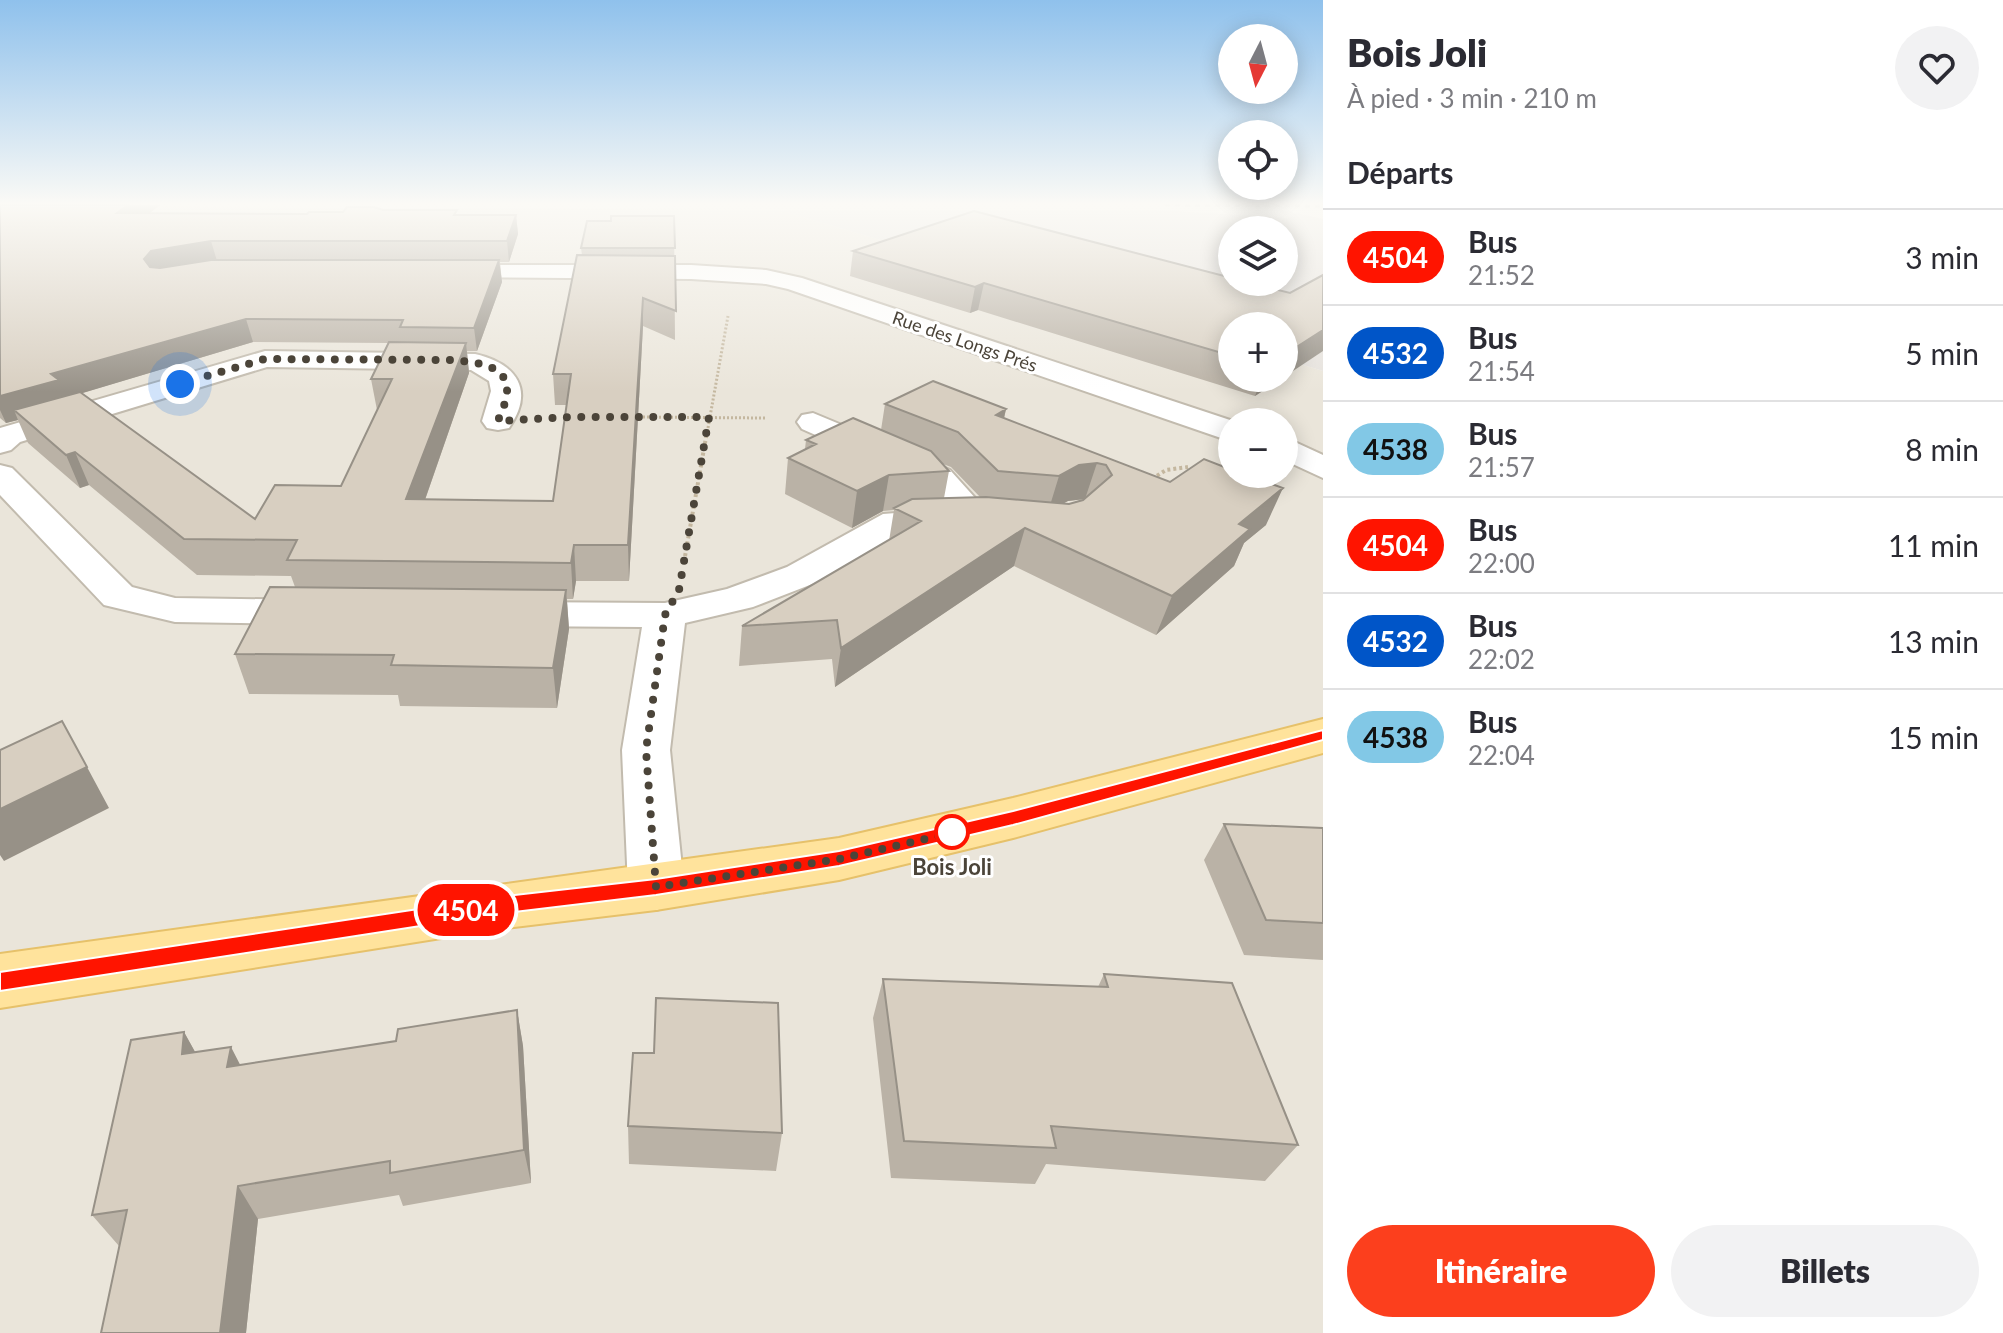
<!DOCTYPE html>
<html lang="fr">
<meta charset="utf-8">
<style>
:root{--surface:#fff;--page:#f2f2f3;--text:#2b2b33;--muted:#7c7c81;--line:#e1e1e2;--accent:#fc3f1d}
body{margin:0;font-family:Lato,sans-serif;background:var(--page);color:var(--text);height:100vh;display:flex;flex-direction:column;font-size:30px;white-space:nowrap}
*{box-sizing:border-box;margin:0}
p{font-size:26px;color:var(--muted)}
.icon{flex:none;width:44px;height:44px;fill:none;stroke:currentColor;stroke-width:2;stroke-linecap:round;stroke-linejoin:round}
.map{position:relative;flex:1;overflow:hidden}
.drawer{display:flex;flex-direction:column;background:var(--surface);width:680px}
.drawer>*{flex:none}
.badge{padding:0 16px;border-radius:26px;font-size:28px;line-height:52px}
.needle{width:52px;rotate:186deg}
.controls{position:absolute;left:1218px;top:24px;display:grid;gap:16px}
.controls a{display:grid;place-items:center;width:80px;height:80px;border-radius:50%;background:var(--surface);box-shadow:0 4px 20px #0003;font-size:40px}
.you{position:absolute;width:40px;height:40px;margin:-20px;border:6px solid #fff;border-radius:50%;background:#1a73e8;box-shadow:0 0 0 12px #1a73e833}
.map>.badge{position:absolute;translate:-50% -50%;box-shadow:0 0 0 4px #fff}
h2{padding:0 24px;font-size:30px;line-height:72px}
.round{display:grid;place-items:center;flex:none;width:84px;height:84px;border-radius:42px;background:var(--page)}
.headline{display:flex;align-items:center;justify-content:space-between;height:136px;padding:0 24px}
h1{font-size:38px;font-weight:800;line-height:60px}
.button{display:flex;gap:16px;margin-top:auto;padding:16px 24px}
.button a{flex:1;height:92px;border-radius:48px;background:var(--accent);color:#fff;font-size:32px;font-weight:800;line-height:92px;text-align:center}
.button a+a{background:var(--page);color:var(--text)}
ul{padding:0;list-style:none}
li{display:flex;align-items:center;gap:24px;height:96px;padding:0 24px;border-top:2px solid var(--line)}
li div{flex:1}
li b{display:block;font-size:30px}
li em{font-style:normal}
li .badge{min-width:88px;font-weight:700;text-align:center}
main{display:flex;flex:1;min-height:0}
.map>svg:first-child{display:block}
.residential{fill:#eae5da;fill-rule:evenodd}
.industrial{fill:#e6e2dd;fill-rule:evenodd}
.lines{fill:none;stroke-linecap:round;stroke-linejoin:round}
.minor-casing{stroke:#c2bbae;stroke-width:4}
.major-casing{stroke:#e6c16a;stroke-width:4}
.path-far1{stroke:#c4b79f;stroke-width:3;stroke-dasharray:2 2;stroke-linecap:butt}
.path{stroke:#c4b79f;stroke-width:4;stroke-dasharray:3 3;stroke-linecap:butt}
.minor{fill:#fff;fill-rule:evenodd}
.major{fill:#ffe39c;fill-rule:evenodd}
.rail{stroke:#9a9a9a;stroke-width:3;stroke-dasharray:5 5;stroke-linecap:butt}
.wall{fill:#bab2a6;fill-rule:evenodd}
.shaded-wall{fill:#979187}
.building{fill:#d8cfc1;stroke:#979187;stroke-width:2}
.line{fill:#ff1400;stroke:#fff;stroke-width:2}
.walk{stroke:#4b4439;stroke-width:8;stroke-dasharray:0 14.4}
.stop-dot{fill:#fff;stroke:#ff1400;stroke-width:4}
.labels{text-anchor:middle;dominant-baseline:central;stroke-width:6;stroke-linejoin:round;paint-order:stroke}
.far-street-label{font-size:18px;fill:#4b4439;stroke:#fff}
.stop-label{font-size:22px;font-weight:bold;fill:#4b4439;stroke:#fff}
</style>
<main>
<div class="map">
<svg width="1323" height="1333" viewBox="0 0 1323 1333">
<rect width="100%" height="100%" fill="#f6f3ec"/>
<!-- residential -->
<path class="residential" d="M 0,206 L 779,210 L 1232,344 L 1232,378 L 1284,378 L 1284,359 L 1323,371 L 1323,1333 L 0,1333 ZM 1232,422 L 1284,422 L 1284,474 L 1232,474 Z"/>
<!-- industrial -->
<path class="industrial" d="M 1278,209 L 1323,219 L 1323,371 L 1284,359 L 1284,326 L 1232,326 L 1232,344 L 779,210 L 1157,210 L 1288,218 ZM 1232,230 L 1284,230 L 1284,282 L 1232,282 Z"/>
<g class="lines">
<!-- minor casing -->
<g class="minor-casing">
<path id="minor" d="M 440,265 L 691,265 L 766,270 L 802,278 L 1236,422 L 1232,422 L 1232,440 L 1221,438 L 788,289 L 766,284 L 691,279 L 432,277 L 428,272 L 432,267 Z
M 265,351 L 475,354 C 515,363 536,389 509,428 L 498,430 L 487,428 L 482,421 L 491,391 L 489,381 L 471,370 L 267,367 L 20,442 L 11,450 L 0,453 L 0,428 Z
M 813,413 L 950,470 L 995,520 L 990,528 L 977,531 L 962,526 L 948,531 L 904,533 L 815,583 L 753,607 L 685,623 L 670,750 L 684,887 L 676,903 L 656,910 L 636,903 L 628,887 L 622,750 L 642,627 L 509,626 L 494,623 L 488,614 L 494,605 L 509,602 L 665,603 L 727,589 L 787,567 L 883,514 L 948,509 L 926,484 L 802,429 L 797,422 L 802,415 Z
M 1284,437 L 1323,455 L 1323,478 L 1284,460 Z
M 0,465 L 12,468 L 132,587 L 175,598 L 316,600 L 331,603 L 337,612 L 331,621 L 316,624 L 175,622 L 104,605 L 0,495 Z"/>
</g>
<!-- major casing -->
<g class="major-casing">
<path id="major" d="M 1323,719 L 1323,753 L 1013,838 L 839,880 L 656,910 L 498,929 L 0,1008 L 0,954 L 839,838 L 1013,798 Z"/>
</g>
<!-- path-far1 -->
<path class="path-far1" d="M 635,417 L 765,418
M 708,428 L 728,316"/>
<!-- path -->
<path class="path" d="M 1152,479 L 1166,470 L 1188,467
M 684,562 L 708,426"/>
<!-- minor -->
<use href="#minor" class="minor"/>
<!-- major -->
<use href="#major" class="major"/>
<!-- rail -->
<path class="rail" d="M 1165,205 L 1323,206"/>
</g>
<!-- wall -->
<path class="wall" d="M 0,205 L 160,205 L 150,213 L 307,214 L 383,210 L 457,215 L 516,215 L 518,234 L 509,262 L 500,262 L 502,282 L 477,351 L 467,351 L 469,373 L 425,500 L 553,501 L 567,405 L 555,405 L 553,374 L 582,255 L 581,248 L 611,221 L 674,216 L 675,340 L 643,326 L 629,581 L 576,581 L 573,599 L 567,599 L 569,629 L 557,708 L 400,706 L 398,695 L 249,694 L 235,654 L 295,587 L 291,576 L 197,575 L 89,485 L 80,488 L 28,443 L 18,420 L 6,423 L 0,418 ZM 253,342 L 388,343 L 371,379 L 377,410 L 341,486 L 255,519 L 82,393 Z
M 853,251 L 1232,326 L 1232,378 L 1282,378 L 1255,396 L 978,310 L 970,313 L 850,276 Z
M 885,404 L 1006,409 L 1004,419 L 1266,525 L 1244,543 L 1234,566 L 1156,635 L 1014,566 L 835,687 L 832,659 L 739,666 L 742,626 L 889,541 L 894,510 L 883,511 L 852,528 L 785,494 L 788,458 L 805,449 L 806,440 L 881,430 ZM 943,464 L 951,467 L 980,497 L 944,498 L 949,471 ZM 1085,499 L 1069,504 L 1063,503 L 1068,501 Z
M 1224,824 L 1323,828 L 1323,960 L 1244,955 L 1204,860 Z
M 1104,974 L 1298,1145 L 1265,1181 L 1046,1164 L 1035,1184 L 891,1178 L 873,1018 L 883,979 L 1098,987 Z
M 517,1010 L 523,1046 L 531,1183 L 403,1206 L 399,1195 L 258,1219 L 246,1333 L 101,1333 L 119,1246 L 92,1215 L 184,1032 L 195,1052 L 240,1065 L 396,1041 Z
M 628,1126 L 782,1133 L 776,1171 L 629,1164 Z"/>
<!-- shaded-wall -->
<path class="shaded-wall" d="M 128,205 L 160,205 L 124,232 L 117,213 Z
M 516,215 L 518,234 L 509,262 L 507,241 Z
M 211,241 L 217,261 L 151,280 L 144,259 L 151,251 Z
M 499,260 L 502,282 L 477,351 L 474,328 Z
M 984,283 L 978,310 L 970,313 L 975,287 Z
M 643,298 L 643,326 L 629,581 L 628,545 Z
M 246,319 L 253,342 L 66,398 L 14,410 L 18,420 L 6,423 L 0,410 L 0,396 L 51,374 Z
M 1323,330 L 1323,351 L 1284,377 L 1284,355 Z
M 466,343 L 469,373 L 413,534 L 406,499 Z
M 1262,378 L 1282,378 L 1255,396 Z
M 1006,409 L 998,443 L 996,415 Z
M 75,452 L 89,485 L 80,488 L 66,455 Z
M 1097,463 L 1085,499 L 1068,501 L 1048,512 L 1059,476 L 1079,465 Z
M 889,475 L 883,511 L 852,528 L 857,491 Z
M 1283,488 L 1266,525 L 1244,543 L 1234,566 L 1156,635 L 1172,596 L 1239,524 Z
M 1025,528 L 1014,566 L 835,687 L 841,648 Z
M 574,545 L 576,581 L 573,599 L 571,563 Z
M 566,590 L 569,629 L 557,708 L 553,668 Z
M 87,767 L 109,808 L 4,861 L 0,855 L 0,809 Z
M 517,1010 L 523,1046 L 531,1183 L 524,1150 Z
M 184,1032 L 204,1068 L 182,1054 Z
M 231,1047 L 249,1082 L 227,1067 Z
M 238,1186 L 258,1219 L 246,1333 L 220,1333 Z"/>
<!-- building -->
<path class="building" d="M 0,205 L 128,205 L 117,213 L 307,214 L 309,212 L 343,212 L 347,207 L 374,207 L 383,210 L 457,210 L 454,215 L 516,215 L 507,241 L 211,241 L 151,251 L 144,259 L 150,267 L 160,268 L 211,260 L 499,260 L 474,328 L 400,327 L 403,320 L 246,319 L 51,374 L 59,380 L 0,396 Z
M 974,211 L 1232,278 L 1232,282 L 1246,282 L 1290,293 L 1323,275 L 1323,330 L 1284,355 L 1284,326 L 1232,326 L 1232,356 L 984,283 L 975,287 L 853,251 Z
M 611,216 L 674,216 L 675,248 L 581,248 L 587,221 L 611,221 Z
M 577,255 L 675,256 L 676,311 L 643,298 L 628,545 L 574,545 L 571,563 L 287,560 L 297,540 L 184,539 L 75,452 L 66,455 L 14,410 L 80,392 L 255,519 L 275,485 L 341,486 L 392,379 L 371,379 L 389,342 L 466,343 L 406,499 L 553,501 L 571,374 L 553,374 Z
M 933,381 L 1006,409 L 996,415 L 1170,482 L 1204,459 L 1232,470 L 1232,474 L 1244,474 L 1283,488 L 1239,524 L 1250,529 L 1172,596 L 1025,528 L 841,648 L 837,620 L 742,626 L 921,521 L 894,508 L 912,499 L 986,497 L 1069,504 L 1083,500 L 1112,475 L 1106,465 L 1097,463 L 1079,465 L 1059,476 L 998,471 L 958,432 L 885,404 Z
M 853,418 L 931,451 L 949,471 L 889,475 L 857,491 L 788,458 L 816,444 L 806,440 Z
M 270,587 L 566,590 L 553,668 L 391,665 L 394,655 L 235,654 Z
M 62,721 L 87,767 L 0,809 L 0,750 Z
M 1224,824 L 1323,828 L 1323,923 L 1266,920 Z
M 1104,974 L 1232,983 L 1298,1145 L 1051,1126 L 1056,1148 L 904,1141 L 883,979 L 1108,987 Z
M 656,998 L 778,1003 L 782,1133 L 628,1126 L 633,1053 L 654,1053 Z
M 517,1010 L 524,1150 L 390,1173 L 390,1161 L 238,1186 L 220,1333 L 101,1333 L 127,1210 L 92,1215 L 131,1040 L 184,1032 L 182,1054 L 231,1047 L 227,1067 L 396,1041 L 398,1029 Z"/>
<!-- sky -->
<linearGradient id="sky" x2="0" y2="1"><stop stop-color="#8fc1ec"/><stop offset="0.52" stop-color="#fbfaf6"/><stop offset="1" stop-color="#fbfaf6" stop-opacity="0"/></linearGradient>
<rect width="1323" height="392" fill="url(#sky)"/>
<!-- line -->
<path class="line" d="M 1323,730 L 1323,740 L 1013,825 L 839,866 L 656,895 L 498,914 L 0,991 L 0,972 L 498,897 L 656,879 L 839,851 L 1013,811 Z"/>
<g class="lines">
<!-- walk -->
<path class="walk" d="M 180,384 L 265,359 L 449,360 C 469,362 507,362 507,390 C 508,399 501,412 498,421 L 572,417 L 709,417 L 679,590 L 665,615 L 646,750 L 656,887 L 839,859 L 960,831 L 952,832"/>
</g>
<!-- markers -->
<circle class="stop-dot" cx="952" cy="832" r="16"/>
<g class="labels">
<!-- far-street labels -->
<g class="far-street-label">
<text transform="translate(965 341) rotate(19)">Rue des Longs Prés</text>
</g>
<!-- stop labels -->
<g class="stop-label">
<text x="952" y="866">Bois Joli</text>
</g>
</g>
</svg>
<div class="controls">
<a><svg class="needle" viewBox="-14 -14 28 28"><path d="M0-13l5 13h-10z" fill="#e53935"/><path d="M0 13l5-13h-10z" fill="#7c7c81"/></svg></a>
<a><svg class="icon" aria-label="locate" viewBox="0 0 24 24"><circle cx="12" cy="12" r="6"/><path d="M12 2v4M12 18v4M2 12h4M18 12h4"/></svg></a>
<a><svg class="icon" aria-label="layers" viewBox="0 0 24 24"><path d="M12 4l9 5-9 5-9-5zM3 14l9 5 9-5"/></svg></a>
<a>+</a>
<a>−</a>
</div>
<div class="you" style="left:180px;top:384px"></div>
<b class="badge" style="left:466px;top:910px;background:#ff1400;color:#fff">4504</b>
</div>
<section class="drawer">
<div class="headline"><div><h1>Bois Joli</h1><p>À pied · 3 min · 210 m</p></div><a class="round"><svg class="icon" aria-label="heart" viewBox="0 0 24 24"><path d="M12 20l-8-8c-3-5 5-10 8-4 3-6 11-1 8 4z"/></svg></a></div>
<h2>Départs</h2>
<ul>
<li><span class="badge" style="background:#ff1400;color:#fff">4504</span><div><b>Bus</b><p>21:52</p></div><em>3 min</em></li>
<li><span class="badge" style="background:#0055c8;color:#fff">4532</span><div><b>Bus</b><p>21:54</p></div><em>5 min</em></li>
<li><span class="badge" style="background:#82c8e6;color:#111">4538</span><div><b>Bus</b><p>21:57</p></div><em>8 min</em></li>
<li><span class="badge" style="background:#ff1400;color:#fff">4504</span><div><b>Bus</b><p>22:00</p></div><em>11 min</em></li>
<li><span class="badge" style="background:#0055c8;color:#fff">4532</span><div><b>Bus</b><p>22:02</p></div><em>13 min</em></li>
<li><span class="badge" style="background:#82c8e6;color:#111">4538</span><div><b>Bus</b><p>22:04</p></div><em>15 min</em></li>
</ul>
<div class="button"><a>Itinéraire</a><a>Billets</a></div>
</section>
</main>
